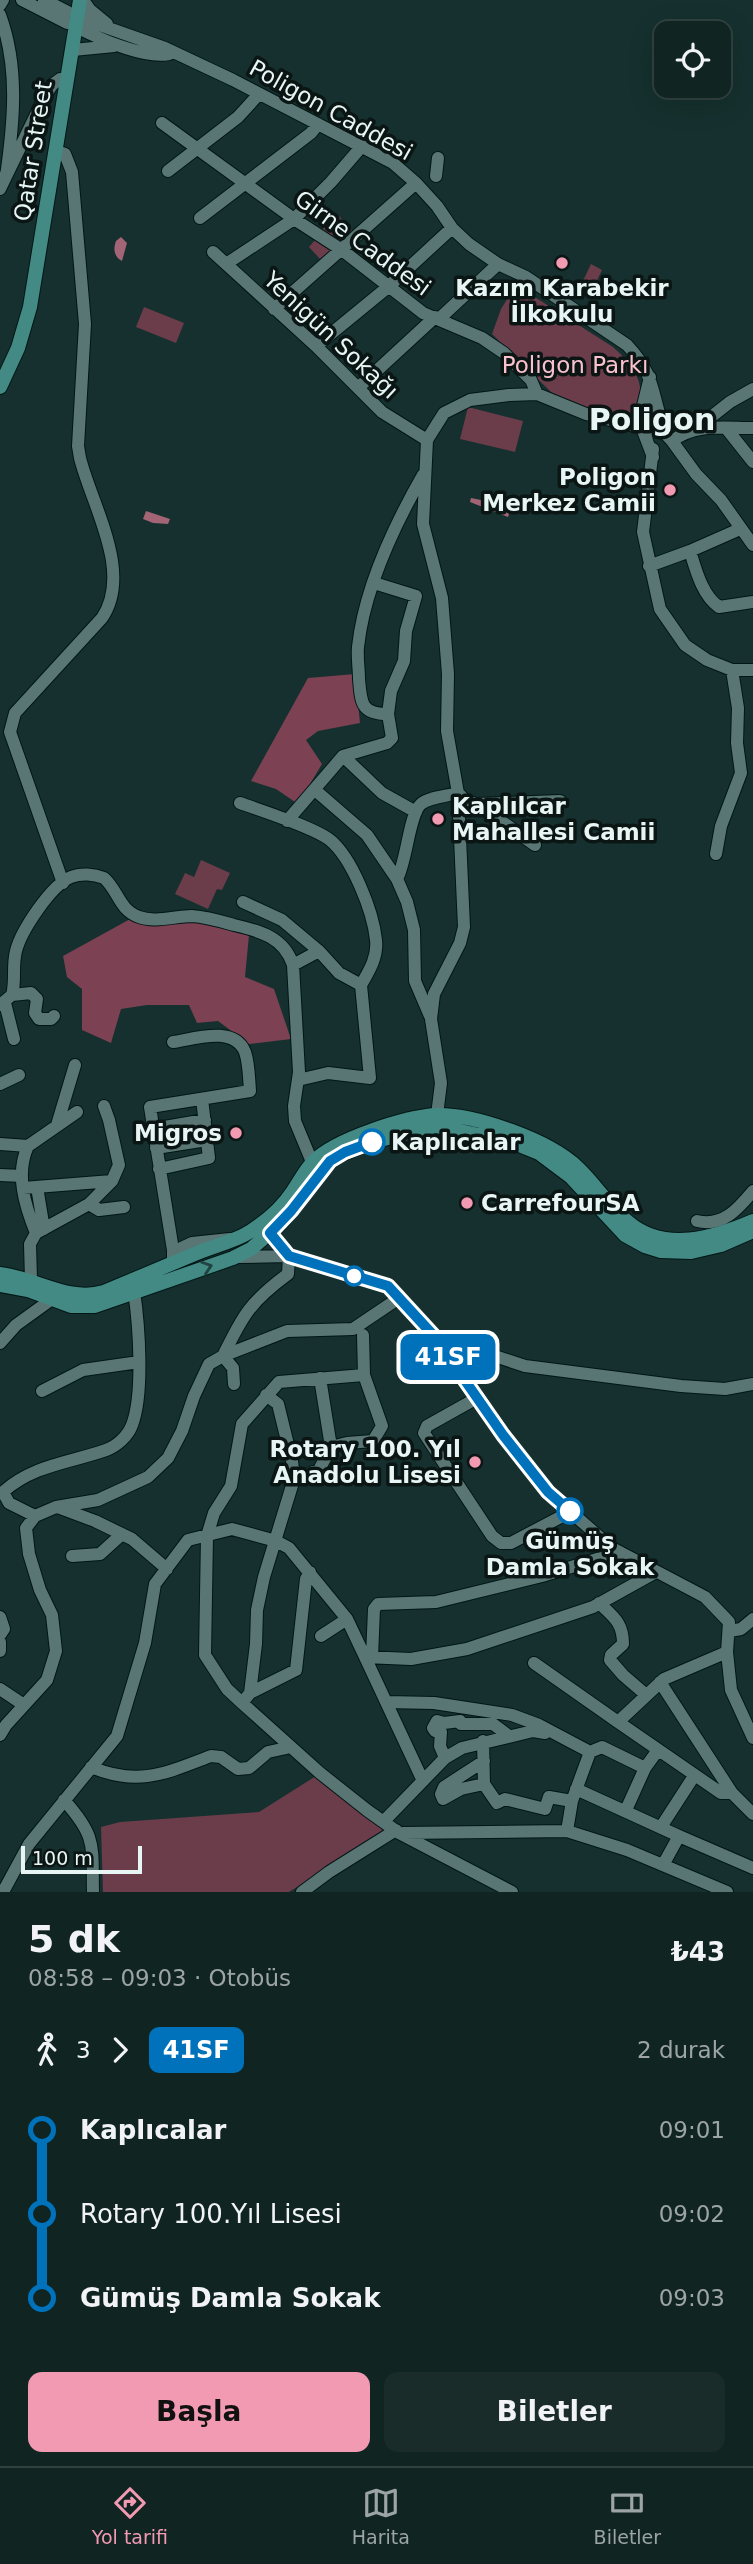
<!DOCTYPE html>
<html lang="tr">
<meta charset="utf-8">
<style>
:root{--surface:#102422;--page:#192c2a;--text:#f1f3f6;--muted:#9ca4a5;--line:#304140;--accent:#f19ab2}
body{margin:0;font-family:"DejaVu Sans",sans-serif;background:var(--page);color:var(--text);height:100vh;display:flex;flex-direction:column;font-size:26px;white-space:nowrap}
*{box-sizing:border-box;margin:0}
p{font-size:23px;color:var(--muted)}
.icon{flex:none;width:38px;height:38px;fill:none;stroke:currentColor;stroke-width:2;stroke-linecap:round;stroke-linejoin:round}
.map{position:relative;height:1892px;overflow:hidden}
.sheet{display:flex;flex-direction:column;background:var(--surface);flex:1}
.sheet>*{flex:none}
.badge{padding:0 14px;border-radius:10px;font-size:24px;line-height:46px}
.tools{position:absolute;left:654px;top:21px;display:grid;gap:14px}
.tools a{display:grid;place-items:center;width:77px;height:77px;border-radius:14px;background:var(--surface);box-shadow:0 7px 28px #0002,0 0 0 2px var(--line);font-size:35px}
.scale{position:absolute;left:21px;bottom:18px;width:121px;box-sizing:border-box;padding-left:7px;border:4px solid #e7f6f5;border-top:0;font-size:19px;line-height:24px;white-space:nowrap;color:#e7f6f5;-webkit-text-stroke:5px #0a1514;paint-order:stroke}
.map>.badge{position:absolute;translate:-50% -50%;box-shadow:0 0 0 4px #fff}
.legs{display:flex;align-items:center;gap:10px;height:77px;padding:0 28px;font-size:23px}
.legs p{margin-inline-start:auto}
.headline{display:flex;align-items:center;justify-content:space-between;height:119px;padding:0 28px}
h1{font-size:38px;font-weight:700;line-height:52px}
.primary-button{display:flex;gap:14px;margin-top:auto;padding:14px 28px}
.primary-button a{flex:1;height:80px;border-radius:14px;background:var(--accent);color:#111;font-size:28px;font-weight:700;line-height:80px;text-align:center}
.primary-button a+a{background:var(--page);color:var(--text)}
ul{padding:0 28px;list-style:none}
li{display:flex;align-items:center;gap:24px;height:84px;font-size:26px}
li i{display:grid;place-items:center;width:10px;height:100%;margin:0 9px;background:currentColor}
li i::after{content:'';width:18px;height:18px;margin:-9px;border:5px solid;border-radius:50%;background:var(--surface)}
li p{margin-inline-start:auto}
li:first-child i{background:linear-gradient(#0000 50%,currentColor 0)}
li:last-child i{background:linear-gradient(currentColor 50%,#0000 0)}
.tabs{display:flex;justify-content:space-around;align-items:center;height:98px;border-top:2px solid var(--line);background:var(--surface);font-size:19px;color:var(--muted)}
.tabs a{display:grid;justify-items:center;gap:4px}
.tabs .active{color:var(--accent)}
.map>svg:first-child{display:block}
.green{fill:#6b3c4a}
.forest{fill:#7c4152}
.water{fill:#a36475}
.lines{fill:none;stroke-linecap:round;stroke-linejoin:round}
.minor-casing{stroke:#001716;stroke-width:14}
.major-casing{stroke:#001716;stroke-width:16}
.minor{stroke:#5a7674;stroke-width:12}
.major{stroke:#438984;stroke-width:14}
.oneway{stroke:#214341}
.line-1-casing{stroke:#fff;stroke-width:16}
.line-1{stroke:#0072bc;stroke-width:10}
.poi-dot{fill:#f19ab2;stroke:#0a1514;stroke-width:2.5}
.stop-1-dot{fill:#fff;stroke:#0072bc;stroke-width:3.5}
.labels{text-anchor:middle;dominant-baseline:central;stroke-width:7;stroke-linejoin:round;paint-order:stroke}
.street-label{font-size:23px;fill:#e7f6f5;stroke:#0a1514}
.poi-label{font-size:23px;font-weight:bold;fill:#e7f6f5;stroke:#0a1514;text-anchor:end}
.park-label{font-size:23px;fill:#fac1cf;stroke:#0a1514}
.stop-label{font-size:23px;font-weight:bold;fill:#e7f6f5;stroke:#0a1514;text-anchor:start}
.district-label{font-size:30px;font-weight:bold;fill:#e7f6f5;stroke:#0a1514}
</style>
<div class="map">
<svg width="753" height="1892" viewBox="0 0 753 1892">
<rect width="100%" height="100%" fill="#15302e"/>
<!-- green -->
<path class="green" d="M 339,216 L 354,233 L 342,244 L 321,230 Z
M 315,240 L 332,250 L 320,259 L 309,247 Z
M 591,264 L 602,270 L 592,291 L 581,285 Z
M 516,285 L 613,347 C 632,364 650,386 635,412 L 627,415 L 615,415 L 572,405 L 551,392 L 492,334 L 501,309 Z
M 144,307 L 184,323 L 176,343 L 136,327 Z
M 468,407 L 523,421 L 515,452 L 460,439 Z
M 201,860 L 230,873 L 222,890 L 217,889 L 208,909 L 175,894 L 185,873 L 194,877 Z
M 316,1776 L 387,1831 L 289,1892 L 103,1892 L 101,1827 L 120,1822 L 259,1812 Z"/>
<!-- forest -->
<path class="forest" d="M 355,674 L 360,723 L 318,731 L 306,740 L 322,764 L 298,804 L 276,789 L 251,781 L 308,678 Z
M 132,918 L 195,919 L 249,935 L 245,977 L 274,989 L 291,1039 L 249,1044 L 218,1021 L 197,1023 L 189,1005 L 147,1005 L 121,1009 L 111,1043 L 82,1030 L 82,989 L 67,977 L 63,956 Z"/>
<!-- water -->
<path class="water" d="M 121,237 L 127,243 L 122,261 C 114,257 113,249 116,241 Z
M 471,498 L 496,503 L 510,511 L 508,517 L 470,502 Z
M 146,511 L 170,519 L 168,524 L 153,523 L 143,519 Z"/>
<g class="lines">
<!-- minor casing -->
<g class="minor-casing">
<path id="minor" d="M 22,0 L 67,23
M 44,0 L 68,12
M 83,0 L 90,10 L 107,24
M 0,5 L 3,0
M 0,15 C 19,67 14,121 6,176 L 0,178
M 77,17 L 165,48 L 233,80 L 393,163 L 416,183 L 437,206 L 452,228 L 469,244 L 498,264 L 526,277 L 627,345 C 653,373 651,387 661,420 L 659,427 L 651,432 L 642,428 L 639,422 L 650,377
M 76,27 C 98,38 144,59 169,54
M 73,50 L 114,46
M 162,123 L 294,219 L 342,250 L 423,313 L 482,338 L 504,353 L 531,380 L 537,394
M 56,151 L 65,154 L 72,172 L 85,324 L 78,446 L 80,458 C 92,506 133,572 102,618 L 15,713 L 10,732 L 63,883
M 168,171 L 238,117 L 259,94
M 436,176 L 438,158
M 0,189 L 45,96 L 52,85 L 60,79
M 200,218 L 311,133 L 318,124
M 213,252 L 316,346 L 382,412 L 427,440
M 226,264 L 294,219 L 331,182 L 362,146
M 274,309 L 416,183
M 439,319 L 498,264
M 316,346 L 388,287 L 452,228
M 358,388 L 435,317
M 659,427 L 672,441 L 696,474 L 721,500 L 753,545
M 697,428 L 730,402 L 753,389
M 726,428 L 753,462
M 672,441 C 696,423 724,428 753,428
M 653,449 L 643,532 L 660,609 L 685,645 L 707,660 L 732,670 L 753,670
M 690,551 C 696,570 702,595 719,607 L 753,602
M 649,566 L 690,551 L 740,529
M 374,583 L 416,596 L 406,631 L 404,661 L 391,691 L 388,714
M 343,756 L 382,793 L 416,812
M 315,790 L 367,835 L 397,879 L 407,902 L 414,930 L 415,981 L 430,1016
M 240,803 C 262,811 313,827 330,840 C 352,858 373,911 376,940 C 378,957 369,971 361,985
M 477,804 L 535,845
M 287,821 L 343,756 L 387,743 L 392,738 L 388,714 C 361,714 361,703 359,679 C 359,669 357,657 358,647 C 364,590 395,524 423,475
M 716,854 L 721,826 L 741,773 L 737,743 L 738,708 L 732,670
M 397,879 C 407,861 409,814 421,804 C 429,797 448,796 458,793 L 466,801 L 477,804 L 560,801
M 243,902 L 282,920 L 319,951
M 293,965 L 319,951 L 339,973 L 361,985 L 370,1078 L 328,1073 L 298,1080
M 12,995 L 31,993 L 37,999 L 35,1013 L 39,1019 L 51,1019 L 54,1016
M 5,1003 L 14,1039
M 0,1005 L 12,995 C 16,981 12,966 16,951 C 21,931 51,885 71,877 C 81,873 94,874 104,878 C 118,890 119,910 139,917 C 155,923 175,916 192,916 C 207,917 220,921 234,925 C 260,931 284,937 293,965 L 299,1072 L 294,1106 L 295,1121 L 312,1162
M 0,1084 L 19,1075
M 437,1115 L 441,1083 L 431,1019 L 434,994 L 460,943 L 464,927 L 458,793 L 447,731 L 448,674 L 442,598 L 423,524 L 427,440 L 444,413 L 470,400 L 509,395 L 537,394 L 586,414 L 642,428 L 653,457
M 57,1125 L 75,1065
M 153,1129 L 205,1120
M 0,1144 L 28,1146
M 156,1148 L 207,1140
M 159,1169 L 209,1158 L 202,1099
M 0,1175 L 22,1176
M 37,1187 L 44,1229
M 23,1188 L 112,1181
M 89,1204 L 99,1210 L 124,1207
M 697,1221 C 723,1227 738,1209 753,1191
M 36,1233 C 25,1206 15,1174 28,1146 L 77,1112
M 173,1252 L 192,1243 L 230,1239
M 238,1257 L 289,1256 L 388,1286 L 434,1336 L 503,1435 L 548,1492 L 612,1548 L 705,1597 L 729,1622 L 727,1652 L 731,1690 L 753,1738
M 173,1263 L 173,1250 L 150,1107 L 250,1091 C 249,1079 249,1063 245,1052 C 234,1025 194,1039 173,1042
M 31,1280 L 30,1244 L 36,1233 L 89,1204 L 112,1181 L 119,1165 L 109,1120 L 104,1106
M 134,1291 C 139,1325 144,1394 132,1425 C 128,1436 117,1446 106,1450 C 69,1463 33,1465 3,1492 L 9,1503 L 35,1516 L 56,1507 L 98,1500 L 148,1477 L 168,1458 L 182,1431 L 194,1396 L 209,1364 L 223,1356 L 287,1331 L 353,1329 L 399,1298
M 363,1335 L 364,1375
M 434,1336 L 525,1366 L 681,1386 L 725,1389 L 753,1384
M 0,1343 L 16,1325 L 52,1299
M 320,1378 L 331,1447
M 234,1384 L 233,1368 L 223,1356 C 243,1315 250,1302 288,1274 L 289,1256 L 270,1233
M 42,1391 L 83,1370 L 139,1362
M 477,1398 L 427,1426 L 424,1433 L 492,1536 L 501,1543 L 511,1543 L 570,1512
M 294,1479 L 319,1470 L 331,1447 L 347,1443 L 373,1441 L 382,1426 L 364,1375 L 279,1382 L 242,1424 L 231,1486 L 214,1513 L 207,1536 L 205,1655 L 227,1689 L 242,1703 L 320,1773 L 368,1811 L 399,1833 L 512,1892
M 60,1508 L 95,1521 L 132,1539 L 167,1569
M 72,1556 L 100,1554 L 122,1534
M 599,1603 C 614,1617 623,1623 623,1644 L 611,1655 L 610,1660 L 623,1675 L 645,1694
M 0,1617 L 4,1629 L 0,1635
M 730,1631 L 741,1629 L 753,1619
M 321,1636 L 347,1619
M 0,1642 L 0,1651
M 727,1652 L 664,1679 L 618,1722 L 721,1793 L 732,1793
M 365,1657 L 423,1781
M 372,1657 L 374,1609 L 378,1604 L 436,1602 L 542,1576 L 620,1552
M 534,1663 L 618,1722
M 660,1682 L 732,1793 L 753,1814
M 0,1689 L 24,1705
M 250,1693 L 296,1670 L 306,1579 L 310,1572
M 386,1702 L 434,1703 L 512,1715 L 539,1725 L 590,1752 L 602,1747 L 645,1768
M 242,1703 L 250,1693 L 256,1644 L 257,1610 L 264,1577 L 294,1479 L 292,1461 L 278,1404 L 266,1395
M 0,1735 L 6,1725 L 47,1680 L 56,1651 L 52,1615 L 40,1590 L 29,1554 L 26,1528 L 35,1516
M 483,1741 L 484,1784 L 497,1803 L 505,1799 L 545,1809 L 549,1797 L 572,1801
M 445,1758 L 440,1746 L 441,1732 L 435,1731 L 433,1728 L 437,1721 L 444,1723 L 460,1721 L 461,1724 L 493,1724 L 509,1736
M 91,1767 C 139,1787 166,1773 211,1756 L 221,1757 L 238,1769 L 249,1768 L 268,1752 L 291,1747
M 484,1784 L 461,1789 L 443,1799 L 441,1794 L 444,1787 L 484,1761
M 576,1789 L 679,1836 L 663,1865
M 64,1800 C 97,1837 92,1845 93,1892
M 626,1810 L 645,1768 L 658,1750
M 384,1821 L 445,1758 L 462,1748 L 533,1731 L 545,1733
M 661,1827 L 694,1776
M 567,1831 L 572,1801 L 590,1752
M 403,1833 L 567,1831 L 627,1850 L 727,1892
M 679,1836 L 753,1868
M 3,1892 L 29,1844 L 117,1736 L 145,1643 L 155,1584 L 188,1540 L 232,1529 L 276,1541 L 289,1548 L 347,1619 L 365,1657 L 411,1659 L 467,1649 L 593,1607 L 656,1572
M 302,1892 L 329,1872 L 396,1830"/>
</g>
<!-- major casing -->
<g class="major-casing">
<path id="major" d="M 0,387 L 18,348 L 30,307 L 80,0
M 0,1274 C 36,1278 69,1303 104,1292 C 135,1279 166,1266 197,1253 C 214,1246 236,1241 251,1231 C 268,1220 282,1208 293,1191 C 300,1181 305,1170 314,1161 C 336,1139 405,1117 436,1115 C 475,1114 549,1140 578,1168 C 595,1184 609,1207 628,1222 C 664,1253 714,1238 753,1221
M 0,1285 L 28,1290 L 71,1306 L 95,1306 L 233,1258 L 251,1249 L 281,1223 L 321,1170 L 337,1156 L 372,1142 L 436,1126 L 512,1142 L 539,1153 L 571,1177 L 625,1235 L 645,1246 L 661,1251 L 691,1252 L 721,1245 L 753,1231"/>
</g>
<!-- minor -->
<use href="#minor" class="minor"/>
<!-- major -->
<use href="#major" class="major"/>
</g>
<!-- one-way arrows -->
<defs><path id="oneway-chevron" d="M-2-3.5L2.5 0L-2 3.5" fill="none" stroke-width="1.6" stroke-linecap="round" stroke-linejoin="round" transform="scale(1.75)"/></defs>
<use class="oneway" href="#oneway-chevron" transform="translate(207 1267) rotate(-18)"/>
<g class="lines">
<!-- line-1 casing -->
<g class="line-1-casing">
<path id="line-1" d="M 372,1142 L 345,1152 L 330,1161 L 291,1211 L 270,1233 L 289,1256 L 388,1286 L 434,1336 L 503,1435 L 548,1492 L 570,1511"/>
</g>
<!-- line-1 -->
<use href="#line-1" class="line-1"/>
</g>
<!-- markers -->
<g class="poi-dot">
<circle cx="562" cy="263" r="7"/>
<circle cx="670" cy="490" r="7"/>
<circle cx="438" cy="819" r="7"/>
<circle cx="236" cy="1133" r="7"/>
<circle cx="467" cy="1203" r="7"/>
<circle cx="475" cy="1462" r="7"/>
</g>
<g class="stop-1-dot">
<circle cx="372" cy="1142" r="12"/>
<circle cx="354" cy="1276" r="9"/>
<circle cx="570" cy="1511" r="12"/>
</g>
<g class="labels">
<!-- street labels -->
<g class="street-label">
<text transform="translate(331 110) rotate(29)">Poligon Caddesi</text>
<text transform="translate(33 151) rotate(-81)">Qatar Street</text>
<text transform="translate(363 243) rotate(36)">Girne Caddesi</text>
<text transform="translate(331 335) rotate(43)">Yenigün Sokağı</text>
</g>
<!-- poi labels -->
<g class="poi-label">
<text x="562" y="288" text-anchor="middle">Kazım Karabekir<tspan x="562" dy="26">İlkokulu</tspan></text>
<text x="656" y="477">Poligon<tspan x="656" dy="26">Merkez Camii</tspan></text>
<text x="452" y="806" text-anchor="start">Kaplılcar<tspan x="452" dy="26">Mahallesi Camii</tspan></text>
<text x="222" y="1133">Migros</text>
<text x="481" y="1203" text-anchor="start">CarrefourSA</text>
<text x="461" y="1449">Rotary 100. Yıl<tspan x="461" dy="26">Anadolu Lisesi</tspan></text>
</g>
<!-- park labels -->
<g class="park-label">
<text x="575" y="365">Poligon Parkı</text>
</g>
<!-- stop labels -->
<g class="stop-label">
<text x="391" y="1142">Kaplıcalar</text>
<text x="570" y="1541" text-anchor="middle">Gümüş<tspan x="570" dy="26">Damla Sokak</tspan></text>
</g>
<!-- district labels -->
<g class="district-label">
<text x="652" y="419">Poligon</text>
</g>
</g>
</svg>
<div class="tools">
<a><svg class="icon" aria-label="locate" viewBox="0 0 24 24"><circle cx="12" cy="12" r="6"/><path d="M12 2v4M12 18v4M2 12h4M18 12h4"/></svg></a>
</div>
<div class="scale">100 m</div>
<b class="badge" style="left:448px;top:1357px;background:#0072bc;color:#fff">41SF</b>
</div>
<section class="sheet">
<div class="headline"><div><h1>5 dk</h1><p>08:58 – 09:03 · Otobüs</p></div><b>₺43</b></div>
<div class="legs"><svg class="icon" aria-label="walk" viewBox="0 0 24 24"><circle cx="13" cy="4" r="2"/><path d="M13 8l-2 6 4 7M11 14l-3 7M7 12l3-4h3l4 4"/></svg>3<svg class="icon" aria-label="forward" viewBox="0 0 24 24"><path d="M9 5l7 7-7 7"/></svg><b class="badge" style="background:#0072bc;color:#fff">41SF</b><p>2 durak</p></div>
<ul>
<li><i style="color:#0072bc"></i><b>Kaplıcalar</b><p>09:01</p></li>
<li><i style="color:#0072bc"></i><span>Rotary 100.Yıl Lisesi</span><p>09:02</p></li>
<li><i style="color:#0072bc"></i><b>Gümüş Damla Sokak</b><p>09:03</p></li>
</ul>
<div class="primary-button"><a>Başla</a><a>Biletler</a></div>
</section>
<nav class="tabs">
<a class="active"><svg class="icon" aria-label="directions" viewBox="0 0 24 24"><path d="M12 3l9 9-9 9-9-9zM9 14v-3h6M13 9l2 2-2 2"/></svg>Yol tarifi</a>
<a><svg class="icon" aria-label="map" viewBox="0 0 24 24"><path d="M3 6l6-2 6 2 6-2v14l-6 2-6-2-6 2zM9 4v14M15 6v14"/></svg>Harita</a>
<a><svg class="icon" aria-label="tickets" viewBox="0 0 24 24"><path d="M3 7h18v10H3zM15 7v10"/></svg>Biletler</a>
</nav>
